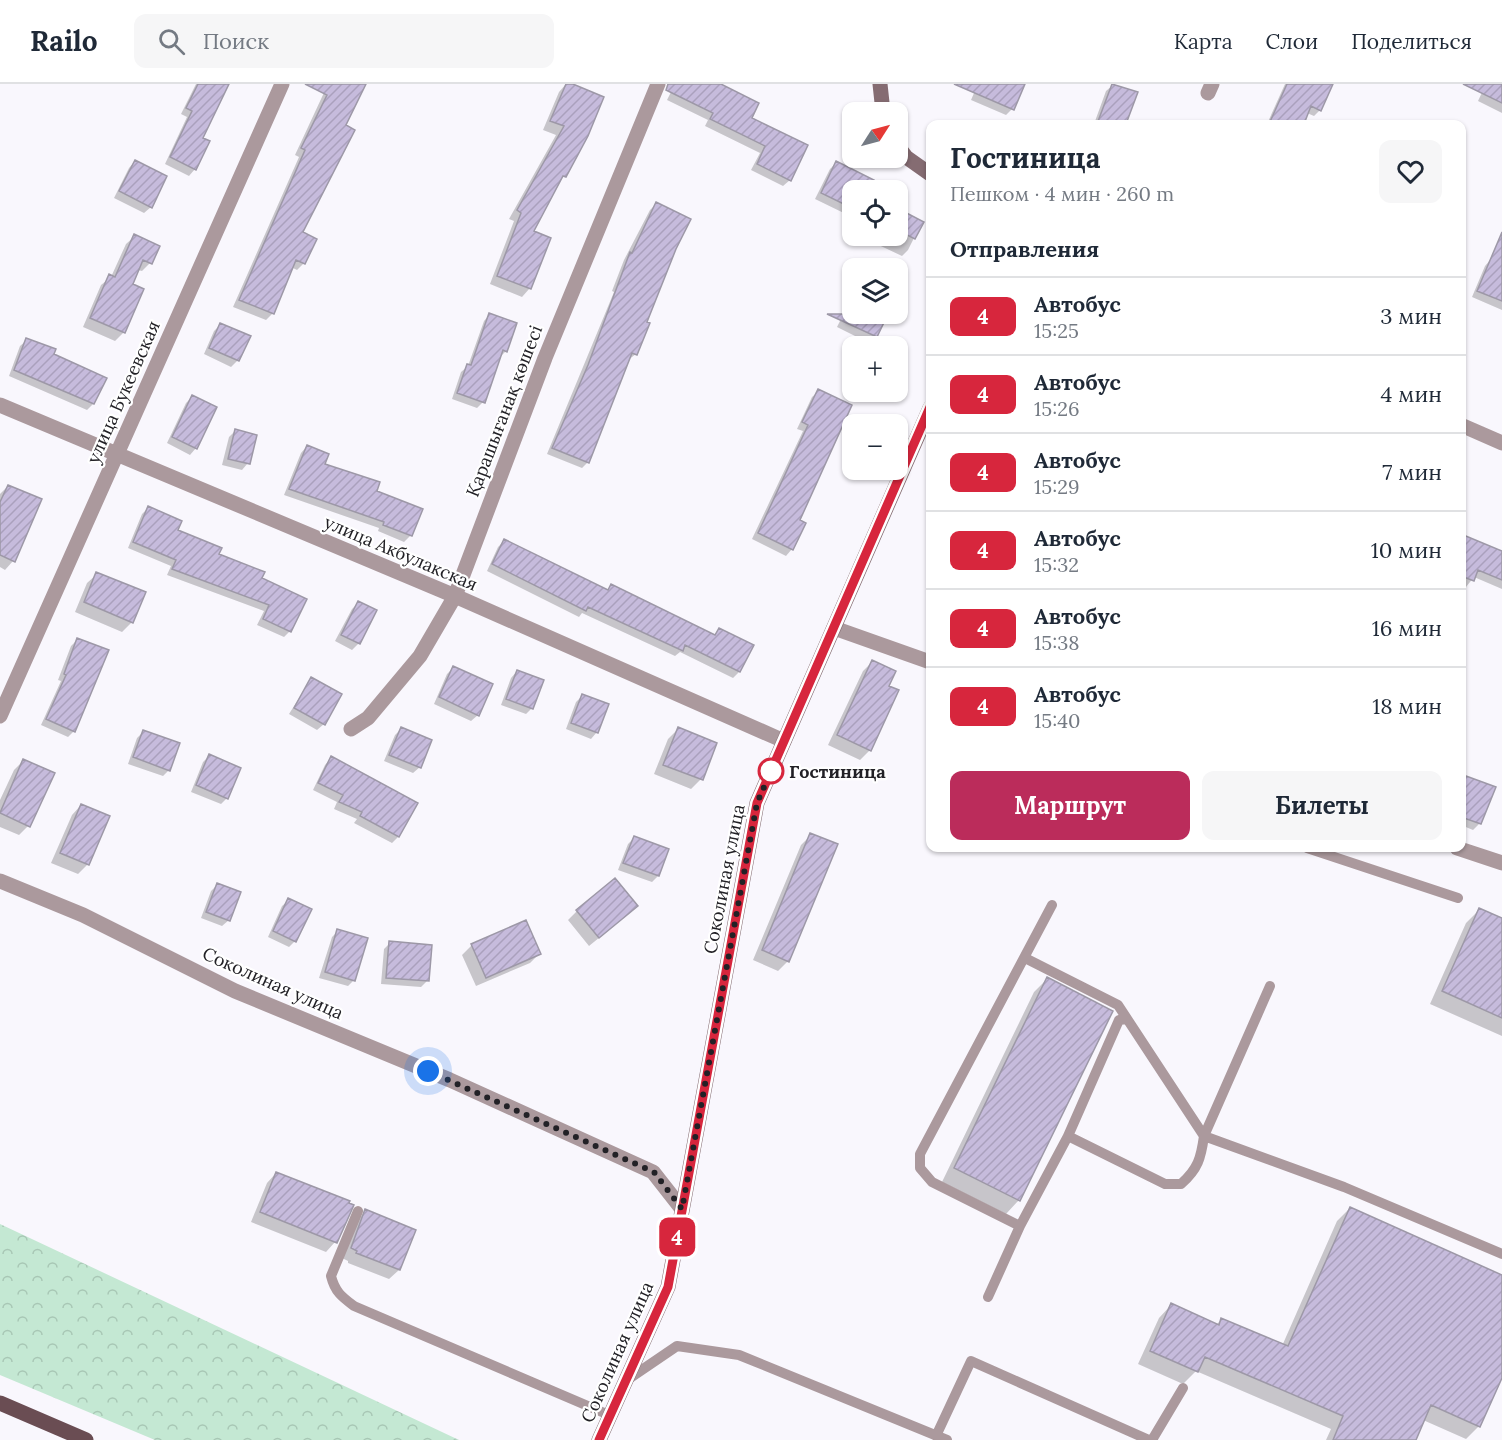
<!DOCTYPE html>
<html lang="ru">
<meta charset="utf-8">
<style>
:root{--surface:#fff;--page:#f6f6f7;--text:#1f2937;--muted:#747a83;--line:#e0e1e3;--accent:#bb2c5b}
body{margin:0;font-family:Lora,serif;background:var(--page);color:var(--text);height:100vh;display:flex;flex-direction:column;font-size:22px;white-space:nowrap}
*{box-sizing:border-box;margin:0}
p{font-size:20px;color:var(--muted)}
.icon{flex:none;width:33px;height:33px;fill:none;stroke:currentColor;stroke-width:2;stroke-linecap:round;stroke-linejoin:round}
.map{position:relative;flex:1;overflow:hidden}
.panel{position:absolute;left:926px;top:36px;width:540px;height:732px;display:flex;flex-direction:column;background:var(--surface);border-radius:12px;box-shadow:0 2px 4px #0004}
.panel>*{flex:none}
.badge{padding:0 12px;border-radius:9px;font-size:21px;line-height:39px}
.needle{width:39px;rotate:54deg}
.fabs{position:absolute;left:842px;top:18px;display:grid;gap:12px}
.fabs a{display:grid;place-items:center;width:66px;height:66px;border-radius:12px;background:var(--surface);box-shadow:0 2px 4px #0004;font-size:30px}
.you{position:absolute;width:30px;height:30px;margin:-15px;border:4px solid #fff;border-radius:50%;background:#1a73e8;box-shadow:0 0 0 9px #1a73e833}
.map>.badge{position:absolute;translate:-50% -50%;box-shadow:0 0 0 3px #fff}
h2{padding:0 24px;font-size:22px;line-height:54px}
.round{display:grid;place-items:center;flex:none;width:63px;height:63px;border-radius:12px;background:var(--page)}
.headline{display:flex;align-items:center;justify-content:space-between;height:102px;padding:0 24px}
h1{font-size:28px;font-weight:700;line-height:45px}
.button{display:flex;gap:12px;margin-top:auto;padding:12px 24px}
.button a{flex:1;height:69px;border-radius:12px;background:var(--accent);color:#fff;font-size:24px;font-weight:700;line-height:69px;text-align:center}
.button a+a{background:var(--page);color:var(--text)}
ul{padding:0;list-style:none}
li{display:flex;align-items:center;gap:18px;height:78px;padding:0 24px;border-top:2px solid var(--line)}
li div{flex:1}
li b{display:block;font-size:22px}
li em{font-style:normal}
li .badge{min-width:66px;font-weight:700;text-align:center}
header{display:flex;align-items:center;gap:36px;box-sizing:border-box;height:84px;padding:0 30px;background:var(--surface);border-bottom:2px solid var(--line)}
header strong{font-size:28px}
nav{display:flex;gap:33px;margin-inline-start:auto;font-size:21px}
.search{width:420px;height:54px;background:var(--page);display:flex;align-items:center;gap:15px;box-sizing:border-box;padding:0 21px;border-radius:12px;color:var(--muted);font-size:22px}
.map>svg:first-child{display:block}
.forest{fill:url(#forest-crowns)}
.shadow{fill:#0003}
.building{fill:url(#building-hatch);stroke:#9d98a7;stroke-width:1.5}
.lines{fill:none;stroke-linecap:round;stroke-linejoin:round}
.lane{stroke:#ab999d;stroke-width:10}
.street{stroke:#ab999d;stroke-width:15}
.secondary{stroke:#856c72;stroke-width:15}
.primary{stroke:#6a4d53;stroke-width:15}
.line-casing{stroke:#fff;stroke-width:14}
.line{stroke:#d7263d;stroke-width:9}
.walk{stroke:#222126;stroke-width:6;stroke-dasharray:0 10.8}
.stop-dot{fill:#fff;stroke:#d7263d;stroke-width:3}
.labels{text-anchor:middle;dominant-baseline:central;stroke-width:4.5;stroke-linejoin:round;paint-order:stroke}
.street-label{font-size:18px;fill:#222126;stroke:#fff}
.stop-label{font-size:18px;font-weight:bold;fill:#222126;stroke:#fff;text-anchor:start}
</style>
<header>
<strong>Railo</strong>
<div class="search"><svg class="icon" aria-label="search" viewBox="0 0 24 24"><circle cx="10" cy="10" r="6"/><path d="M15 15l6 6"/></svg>Поиск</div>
<nav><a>Карта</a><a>Слои</a><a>Поделиться</a></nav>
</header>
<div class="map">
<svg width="1502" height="1356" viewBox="0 0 1502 1356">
<defs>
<pattern id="forest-crowns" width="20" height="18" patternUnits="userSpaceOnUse" patternTransform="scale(1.5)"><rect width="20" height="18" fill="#c4e8d3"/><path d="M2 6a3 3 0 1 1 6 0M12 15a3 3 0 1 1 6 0" fill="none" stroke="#a8c7b5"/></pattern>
<pattern id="building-hatch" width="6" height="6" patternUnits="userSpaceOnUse" patternTransform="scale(1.5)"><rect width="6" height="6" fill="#c6bbdc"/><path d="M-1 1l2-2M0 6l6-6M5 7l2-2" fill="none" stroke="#aaa0bd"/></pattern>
</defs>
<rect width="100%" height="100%" fill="#f9f7fd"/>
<!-- forest -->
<path class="forest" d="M 0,1140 L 459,1356 L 155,1356 L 0,1291 Z"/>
<!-- shadow -->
<path class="shadow" d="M 196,0 L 226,0 L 201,54 L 195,85 L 189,92 L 165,80 L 187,33 L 181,30 Z
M 328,0 L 365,0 L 344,42 L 301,149 L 304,179 L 297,186 L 291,183 L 273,229 L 266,236 L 233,223 L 299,73 L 295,71 Z
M 566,0 L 570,0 L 564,92 L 558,99 L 532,148 L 530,204 L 522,213 L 490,200 L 514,137 L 509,135 L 556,51 L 543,46 L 559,8 Z
M 675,0 L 718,0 L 750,34 L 790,96 L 783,102 L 751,86 L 760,69 L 705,42 L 708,36 L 667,16 Z
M 978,0 L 1023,0 L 1012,25 L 1006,31 L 971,16 Z
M 1285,0 L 1332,0 L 1320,26 L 1314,32 L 1307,29 L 1302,40 L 1267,40 Z
M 1486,0 L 1502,0 L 1502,29 L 1478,17 Z
M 1113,1 L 1136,9 L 1124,40 L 1094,40 L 1106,7 Z
M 135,77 L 151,123 L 144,129 L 114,114 L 129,84 Z
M 836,79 L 872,96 L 867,106 L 852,106 L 852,133 L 815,115 L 830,85 Z
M 656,120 L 675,164 L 645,239 L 636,270 L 628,276 L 588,378 L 582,384 L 547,370 L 614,208 L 612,207 L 624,176 L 650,126 Z
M 897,126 L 922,138 L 908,166 L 902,172 L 866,155 L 868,152 L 897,152 Z
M 135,152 L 150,179 L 142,187 L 138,186 L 131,201 L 124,248 L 115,257 L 83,243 L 101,201 L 111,193 L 126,160 Z
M 1491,175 L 1502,180 L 1502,226 L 1472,213 L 1485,182 Z
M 852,213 L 852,230 L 887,230 L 875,253 L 869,259 L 837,243 Z
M 490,230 L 506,267 L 499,274 L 483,318 L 477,324 L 452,315 L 461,288 L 468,282 L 484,237 Z
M 220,241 L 238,276 L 231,283 L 204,270 L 214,247 Z
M 27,256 L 52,271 L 93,320 L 87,326 L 9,292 L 20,262 Z
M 819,307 L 798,437 L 792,465 L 786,472 L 752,455 L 803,347 L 797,345 L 812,313 Z
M 192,313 L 196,364 L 190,371 L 167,359 L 186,319 Z
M 235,347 L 248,379 L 242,386 L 222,381 L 229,353 Z
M 307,362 L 323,381 L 375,408 L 411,451 L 404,458 L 378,447 L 379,444 L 284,411 L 301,369 Z
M 8,402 L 13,477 L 5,486 L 0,483 L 0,410 Z
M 148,424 L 176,447 L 260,495 L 290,547 L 284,553 L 257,541 L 264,527 L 167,491 L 171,482 L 128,464 L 142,430 Z
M 1461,451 L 1502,469 L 1502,505 L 1474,493 L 1466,503 L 1461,501 Z
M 504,457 L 606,507 L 612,502 L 713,552 L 719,546 L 752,562 L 739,588 L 733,594 L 680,568 L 675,572 L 582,529 L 579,533 L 487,487 L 498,463 Z
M 97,490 L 132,538 L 122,548 L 75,528 L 87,499 Z
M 358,519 L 375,527 L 359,559 L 352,566 L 335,557 L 352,525 Z
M 77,556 L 74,647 L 68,653 L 41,641 L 61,597 L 58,596 L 71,562 Z
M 873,577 L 887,603 L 870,666 L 860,676 L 828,661 L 863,587 Z
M 453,584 L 478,631 L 471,637 L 434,620 L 447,590 Z
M 517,587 L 532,624 L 526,630 L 501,621 L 511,594 Z
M 311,595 L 324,640 L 317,646 L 289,630 Z
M 582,612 L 597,648 L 591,655 L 566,645 L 576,618 Z
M 401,645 L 420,683 L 413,689 L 384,677 L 395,651 Z
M 678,645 L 715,660 L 701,695 L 691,705 L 654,690 L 668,655 Z
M 144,647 L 169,686 L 163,692 L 128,680 L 137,654 Z
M 209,672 L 227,714 L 221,720 L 191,708 L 203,678 Z
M 331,674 L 398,753 L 392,759 L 354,739 L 357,735 L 334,725 L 337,718 L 313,706 L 325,681 Z
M 24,676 L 28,742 L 19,751 L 0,743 L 0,716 L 14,686 Z
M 1467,693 L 1494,704 L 1479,740 L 1473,746 L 1461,741 L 1461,699 Z
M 81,721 L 108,732 L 87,781 L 78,790 L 51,779 L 72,731 Z
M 811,751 L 788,877 L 778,887 L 753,876 L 801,761 Z
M 634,754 L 667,766 L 658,792 L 652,798 L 618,786 L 628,760 Z
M 217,801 L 229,836 L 222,842 L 201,834 L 211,807 Z
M 289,816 L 295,857 L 289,863 L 268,853 L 282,822 Z
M 1479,826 L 1502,836 L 1502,952 L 1430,920 L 1466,839 Z
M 577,827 L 626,832 L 589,862 L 568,836 Z
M 338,847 L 354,896 L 348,902 L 319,894 L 332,853 Z
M 390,859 L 427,897 L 421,903 L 381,900 L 384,865 Z
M 472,861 L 540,869 L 530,879 L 476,902 L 462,871 Z
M 1047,895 L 1019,1116 L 1006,1130 L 942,1098 L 1034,908 Z
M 276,1089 L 347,1120 L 335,1158 L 326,1168 L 251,1138 L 267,1099 Z
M 1350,1124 L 1502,1192 L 1502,1290 L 1479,1342 L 1466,1355 L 1423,1336 L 1414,1356 L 1326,1356 L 1331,1345 L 1196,1287 L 1183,1300 L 1138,1280 L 1159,1234 L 1171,1221 L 1216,1241 L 1221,1236 L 1282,1262 L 1337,1137 Z
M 366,1127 L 414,1146 L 399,1186 L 389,1195 L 348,1179 L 348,1177 L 342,1174 L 356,1137 Z"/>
<!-- building -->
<path class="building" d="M 198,0 L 229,0 L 203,54 L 210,57 L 196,86 L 170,73 L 192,27 L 186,24 Z
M 305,0 L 366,0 L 346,41 L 355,46 L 303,148 L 317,155 L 305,180 L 296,176 L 274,230 L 239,216 L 305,66 L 301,64 L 327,11 Z
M 566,0 L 573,0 L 604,13 L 588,52 L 566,93 L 563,92 L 534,147 L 551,154 L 531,205 L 497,192 L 521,129 L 517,126 L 564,42 L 550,37 Z
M 668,0 L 721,0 L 759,19 L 752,34 L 808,61 L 791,97 L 757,80 L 765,62 L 710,35 L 713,29 L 666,6 Z
M 954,0 L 1025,0 L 1014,26 Z
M 1112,0 L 1138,8 L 1126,40 L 1097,40 Z
M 1287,0 L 1333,0 L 1321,27 L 1311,22 L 1304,40 L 1269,40 Z
M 1463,0 L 1502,0 L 1502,19 Z
M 135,76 L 167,92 L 152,124 L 119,107 Z
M 836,77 L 874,96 L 868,106 L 852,106 L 852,124 L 821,109 Z
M 656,118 L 691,135 L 676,165 L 647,238 L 650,239 L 637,271 L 632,269 L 589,379 L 552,364 L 588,281 L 630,168 L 632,169 Z
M 897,124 L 924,138 L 915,155 L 897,146 Z
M 1502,148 L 1502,217 L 1477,207 Z
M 134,150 L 160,162 L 152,180 L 143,176 L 133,200 L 144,205 L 125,249 L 90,234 L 109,190 L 115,193 Z
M 489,229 L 517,239 L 507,268 L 503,266 L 485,319 L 457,309 L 467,280 L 471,281 Z
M 827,230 L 888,230 L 877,253 Z
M 220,239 L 251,252 L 239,277 L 209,264 Z
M 26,254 L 56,265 L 54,270 L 107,294 L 94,320 L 14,286 Z
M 818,305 L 852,321 L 800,436 L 806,439 L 793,466 L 758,449 L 808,341 L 802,338 Z
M 192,311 L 217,323 L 197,365 L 172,353 Z
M 235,345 L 257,351 L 250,380 L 228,375 Z
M 307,361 L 329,370 L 325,380 L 380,398 L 377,407 L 423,425 L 412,452 L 383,441 L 384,438 L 289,405 Z
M 8,401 L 42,415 L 15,478 L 0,471 L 0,418 Z
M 148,422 L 182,437 L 178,446 L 222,464 L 219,470 L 265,488 L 262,494 L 307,515 L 291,548 L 263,535 L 269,521 L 172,485 L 176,476 L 133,458 Z
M 1461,450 L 1502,467 L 1502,496 L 1478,486 L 1474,497 L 1461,492 Z
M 504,455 L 608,506 L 611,500 L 715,551 L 719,544 L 754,561 L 740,588 L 685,561 L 683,567 L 588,523 L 586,527 L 492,480 Z
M 96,488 L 146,508 L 133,539 L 84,518 Z
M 358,517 L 377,526 L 360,560 L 341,551 Z
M 77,554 L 109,566 L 75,648 L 46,635 L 66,591 L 64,590 Z
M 872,576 L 896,587 L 889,602 L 899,606 L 871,667 L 837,651 Z
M 453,582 L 493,600 L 479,632 L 439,613 Z
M 517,586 L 544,596 L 533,625 L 506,615 Z
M 311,593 L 342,610 L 325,641 L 294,624 Z
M 582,610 L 609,620 L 598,649 L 571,639 Z
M 401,643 L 432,656 L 421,684 L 389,671 Z
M 678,643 L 717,659 L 703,696 L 663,681 Z
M 143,646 L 180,659 L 170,687 L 133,673 Z
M 209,670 L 241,684 L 228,715 L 196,701 Z
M 331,672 L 418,719 L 399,753 L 360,732 L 362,728 L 339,718 L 343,711 L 318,699 Z
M 23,675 L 55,689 L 30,743 L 0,729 Z
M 1466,692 L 1496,703 L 1481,740 L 1461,733 L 1461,705 Z
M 81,720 L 110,732 L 89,781 L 60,769 Z
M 810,749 L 838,760 L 789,878 L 762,866 Z
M 634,752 L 669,765 L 659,792 L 623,779 Z
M 615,794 L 638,822 L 599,854 L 576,826 Z
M 217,799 L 241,808 L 230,837 L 206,828 Z
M 288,814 L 312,825 L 296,858 L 273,847 Z
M 1479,824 L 1502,834 L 1502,934 L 1442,907 Z
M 526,836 L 541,870 L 486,894 L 471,860 Z
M 337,845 L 368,854 L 355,897 L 325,888 Z
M 389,857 L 432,861 L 429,897 L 386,894 Z
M 1047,893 L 1113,927 L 1020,1117 L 954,1084 Z
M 276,1088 L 350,1117 L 349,1119 L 354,1121 L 337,1159 L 260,1128 Z
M 1350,1123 L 1502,1191 L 1502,1294 L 1480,1343 L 1431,1321 L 1416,1356 L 1333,1356 L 1343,1332 L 1205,1273 L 1198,1288 L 1150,1267 L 1171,1219 L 1219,1241 L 1221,1234 L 1288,1262 Z
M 365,1125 L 416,1146 L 400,1186 L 356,1169 L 357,1167 L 351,1164 Z"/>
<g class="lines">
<!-- lane -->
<path class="lane" d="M 1307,764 L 1458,814
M 1025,874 L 1118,921 L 1204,1052 L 1344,1103 L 1502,1170
M 1068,1052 L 1165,1100 L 1181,1100 C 1198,1085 1201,1074 1204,1052 L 1270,902
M 358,1127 L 331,1192 C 335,1208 342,1213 354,1222 L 609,1331
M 1020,1142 L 932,1098 L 920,1084 L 920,1070 L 1052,821
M 988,1213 L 1020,1142 L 1068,1052 L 1119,936 L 1127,935
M 627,1296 L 677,1262 L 739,1271 L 947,1356
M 936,1352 L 971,1277 L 1149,1356
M 1152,1356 L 1183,1304"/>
<!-- street -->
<path class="street" d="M 1208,9 L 1212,0
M 0,321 L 455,512 L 784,657
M 1461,341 L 1502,359
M 834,544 L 930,578
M 0,632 L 282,0
M 351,645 L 368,634 L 420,572 L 455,512 L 545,274 L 658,0
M 1457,764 L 1502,779
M 0,797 L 83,831 L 235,907 L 450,996 L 653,1088 L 682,1125"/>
<!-- secondary -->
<path class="secondary" d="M 880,0 L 883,28
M 897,61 L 906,73 L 930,90
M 599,1356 L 668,1203 L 757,719 L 930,324"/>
<!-- primary -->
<path class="primary" d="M 0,1319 L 86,1356"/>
</g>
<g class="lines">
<!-- line casing -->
<g class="line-casing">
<path id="line" d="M 599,1356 L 668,1203 L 757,719 L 930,323"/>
</g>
<!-- line -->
<use href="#line" class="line"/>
<!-- walk -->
<path class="walk" d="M 428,987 L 654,1088 L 682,1125 L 757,719 L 775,678 L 771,687"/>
</g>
<!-- markers -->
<circle class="stop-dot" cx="771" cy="687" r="12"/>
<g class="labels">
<!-- street labels -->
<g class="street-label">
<text transform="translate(123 308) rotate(-66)">улица Букеевская</text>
<text transform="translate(504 327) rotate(-69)">Қарашығанақ көшесі</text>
<text transform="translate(401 469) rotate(23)">улица Акбулакская</text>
<text transform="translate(724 795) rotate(-79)">Соколиная улица</text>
<text transform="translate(273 899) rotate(24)">Соколиная улица</text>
<text transform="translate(617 1268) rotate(-66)">Соколиная улица</text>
</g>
<!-- stop labels -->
<g class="stop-label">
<text x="789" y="687">Гостиница</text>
</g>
</g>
</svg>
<div class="fabs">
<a><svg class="needle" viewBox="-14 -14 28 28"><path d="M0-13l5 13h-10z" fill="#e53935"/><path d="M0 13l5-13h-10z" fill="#747a83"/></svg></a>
<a><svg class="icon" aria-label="locate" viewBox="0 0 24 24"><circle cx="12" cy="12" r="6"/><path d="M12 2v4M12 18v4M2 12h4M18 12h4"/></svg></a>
<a><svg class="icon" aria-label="layers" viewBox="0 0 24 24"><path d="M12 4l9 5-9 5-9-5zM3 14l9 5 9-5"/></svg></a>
<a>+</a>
<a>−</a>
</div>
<div class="you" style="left:428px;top:987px"></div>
<b class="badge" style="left:677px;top:1153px;background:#d7263d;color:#fff">4</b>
<section class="panel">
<div class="headline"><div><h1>Гостиница</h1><p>Пешком · 4 мин · 260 m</p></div><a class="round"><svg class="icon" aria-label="heart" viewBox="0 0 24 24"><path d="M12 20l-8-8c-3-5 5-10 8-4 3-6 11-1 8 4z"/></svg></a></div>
<h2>Отправления</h2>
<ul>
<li><span class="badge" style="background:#d7263d;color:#fff">4</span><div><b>Автобус</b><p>15:25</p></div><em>3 мин</em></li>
<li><span class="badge" style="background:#d7263d;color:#fff">4</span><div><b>Автобус</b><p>15:26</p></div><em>4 мин</em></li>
<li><span class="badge" style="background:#d7263d;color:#fff">4</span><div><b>Автобус</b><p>15:29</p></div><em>7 мин</em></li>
<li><span class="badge" style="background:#d7263d;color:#fff">4</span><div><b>Автобус</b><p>15:32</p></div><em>10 мин</em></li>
<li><span class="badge" style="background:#d7263d;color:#fff">4</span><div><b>Автобус</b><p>15:38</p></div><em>16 мин</em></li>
<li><span class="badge" style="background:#d7263d;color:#fff">4</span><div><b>Автобус</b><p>15:40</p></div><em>18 мин</em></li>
</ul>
<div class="button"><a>Маршрут</a><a>Билеты</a></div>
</section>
</div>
